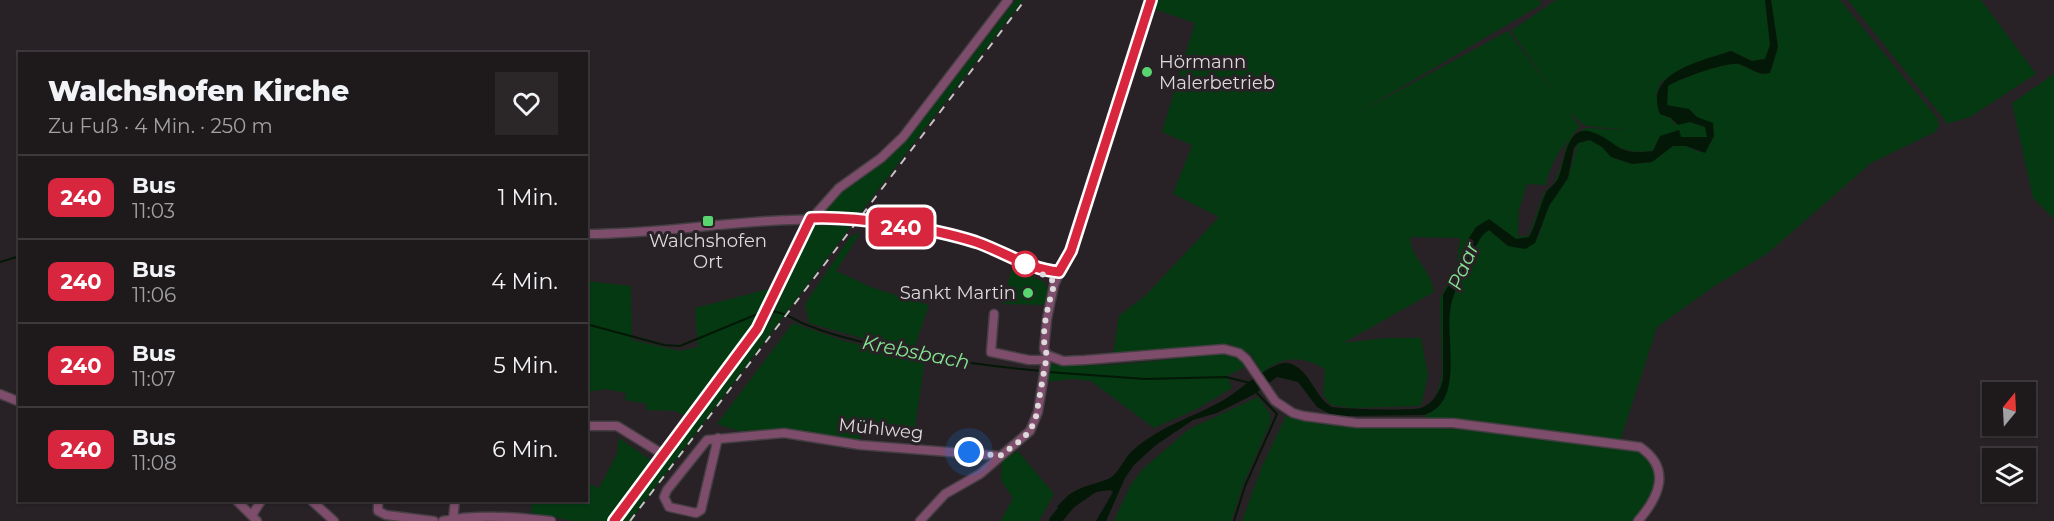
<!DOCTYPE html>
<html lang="de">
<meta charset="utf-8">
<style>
:root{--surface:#1e1a1c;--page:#2b2729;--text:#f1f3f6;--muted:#a1a1a3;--line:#3c383b}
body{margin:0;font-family:Montserrat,sans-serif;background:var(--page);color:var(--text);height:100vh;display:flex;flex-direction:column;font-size:22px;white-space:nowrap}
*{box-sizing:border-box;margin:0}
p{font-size:20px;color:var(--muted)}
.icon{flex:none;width:33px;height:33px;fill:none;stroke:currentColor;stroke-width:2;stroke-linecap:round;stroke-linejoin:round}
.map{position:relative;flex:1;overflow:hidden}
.details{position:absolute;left:18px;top:52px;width:570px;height:450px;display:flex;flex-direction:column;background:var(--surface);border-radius:0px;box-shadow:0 2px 4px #0004,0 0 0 2px var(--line)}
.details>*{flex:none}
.badge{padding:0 12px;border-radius:9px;font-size:21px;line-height:39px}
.needle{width:39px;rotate:18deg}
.fabs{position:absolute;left:1982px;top:382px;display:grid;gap:12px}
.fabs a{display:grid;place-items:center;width:54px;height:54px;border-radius:0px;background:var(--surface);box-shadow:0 2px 4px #0004,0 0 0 2px var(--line);font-size:30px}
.you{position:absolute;width:30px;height:30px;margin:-15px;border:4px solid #fff;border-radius:50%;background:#1a73e8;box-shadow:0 0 0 9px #1a73e833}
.map>.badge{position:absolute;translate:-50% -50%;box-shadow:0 0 0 3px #fff}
.round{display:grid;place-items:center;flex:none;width:63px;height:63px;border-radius:0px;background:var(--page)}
.head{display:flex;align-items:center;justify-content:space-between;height:102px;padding:0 30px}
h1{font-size:28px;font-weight:800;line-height:45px}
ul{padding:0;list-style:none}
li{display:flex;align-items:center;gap:18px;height:84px;padding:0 30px;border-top:2px solid var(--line)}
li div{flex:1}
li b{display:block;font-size:22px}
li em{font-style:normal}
li .badge{min-width:66px;font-weight:700;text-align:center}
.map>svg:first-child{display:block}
.green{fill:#043912;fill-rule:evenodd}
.water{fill:#041807}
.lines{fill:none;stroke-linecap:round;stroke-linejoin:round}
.stream{stroke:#041807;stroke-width:2}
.river{stroke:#041807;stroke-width:12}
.minor-casing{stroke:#453f43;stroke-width:11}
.minor{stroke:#7d4d6b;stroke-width:8}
.rail{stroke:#c8c3c6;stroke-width:2;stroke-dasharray:8 8;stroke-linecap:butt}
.line-casing{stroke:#fff;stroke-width:14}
.line{stroke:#d7263d;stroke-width:9}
.walk{stroke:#dedadc;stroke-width:6;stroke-dasharray:0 10.8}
.poi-dot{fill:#59d56f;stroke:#282226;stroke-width:2}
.stop-dot{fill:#fff;stroke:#d7263d;stroke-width:3}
.labels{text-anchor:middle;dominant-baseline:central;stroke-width:6;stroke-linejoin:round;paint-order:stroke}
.poi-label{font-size:18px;fill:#dedadc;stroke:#282226;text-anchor:start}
.street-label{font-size:18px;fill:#dedadc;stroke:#282226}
.water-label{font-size:20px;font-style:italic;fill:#85e291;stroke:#282226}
</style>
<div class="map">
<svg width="2054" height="521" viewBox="0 0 2054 521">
<rect width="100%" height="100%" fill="#282226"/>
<!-- green -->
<path class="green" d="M 1016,0 L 1023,0 L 858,216 L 824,211 L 840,194 L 885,162 L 907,140 Z
M 1157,0 L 1539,0 L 1542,4 L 1358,113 L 1508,31 L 1555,94 L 1511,31 L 1556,0 L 1765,0 L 1770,45 L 1765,59 L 1752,61 L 1731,51 L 1682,69 L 1661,82 L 1656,94 L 1666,117 L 1671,118 L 1674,124 L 1690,122 L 1705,127 L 1708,137 L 1699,139 L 1681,137 L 1678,130 C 1663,138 1660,132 1653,151 C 1619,155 1615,142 1587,132 L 1565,152 L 1559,177 L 1546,192 L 1529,237 L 1516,239 L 1496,224 L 1476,227 L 1467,244 L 1461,264 L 1443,295 L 1444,369 L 1440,392 L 1437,395 L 1442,373 L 1440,299 L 1457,263 L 1460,238 L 1410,237 C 1412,261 1429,265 1434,292 L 1343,343 L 1386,338 L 1421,338 L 1428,375 L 1421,406 L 1351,408 L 1331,405 L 1323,395 L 1325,369 C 1303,356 1282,355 1262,373 L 1251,354 L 1230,344 L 1113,355 L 1119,316 L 1146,295 L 1219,217 L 1173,194 L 1192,145 L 1162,132 L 1195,23 L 1154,9 ZM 1568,111 L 1585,126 L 1632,130 L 1585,128 L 1568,140 L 1559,171 L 1554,182 L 1544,193 L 1528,236 L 1518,236 L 1519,210 L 1527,184 L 1546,185 C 1551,161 1562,145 1580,127 Z
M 1771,0 L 1840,0 L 1938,119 L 1939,126 L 1935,132 L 1871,163 L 1768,253 L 1713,287 L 1657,327 L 1620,441 L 1426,419 L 1426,414 C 1463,403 1445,337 1450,308 C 1453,292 1463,276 1470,261 C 1474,249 1477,237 1489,230 L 1508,246 L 1538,238 L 1549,206 L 1568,178 L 1578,143 L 1590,140 L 1603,147 L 1611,157 L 1632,164 L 1652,162 L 1672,146 L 1686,146 L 1699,152 L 1707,150 L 1714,136 L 1693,113 L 1667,105 L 1668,86 C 1678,79 1728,61 1739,64 C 1751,68 1757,76 1770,73 L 1778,47 Z
M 1848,0 L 1981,0 L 2036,74 L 1970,117 L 1946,124 L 1944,119 Z
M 2054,74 L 2054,219 L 2033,198 L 2012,103 Z
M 817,223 L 852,225 L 630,521 L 621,521 L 771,320 L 812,225 Z
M 861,232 L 836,271 L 873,288 L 929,305 L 914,348 L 882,344 L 809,323 L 805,304 L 850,237 Z
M 1012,267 L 1044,282 L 1049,293 L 1045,305 L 1003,304 Z
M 587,281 L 631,286 L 632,340 L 680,351 L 698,347 L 695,308 L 769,289 L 753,325 L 686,416 L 675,411 L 646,410 L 647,404 L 625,400 L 626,393 L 605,389 L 587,392 Z
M 793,323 L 844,341 L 925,360 L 915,427 L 862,423 L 860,441 L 783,429 L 739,431 L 717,424 Z
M 1211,354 C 1226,354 1236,355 1247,366 L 1227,376 L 1232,388 L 1197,409 L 1154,428 L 1091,381 L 1072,379 L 1046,382 L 1048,364 C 1103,369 1157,361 1211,354 Z
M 1258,397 L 1269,412 L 1271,420 L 1243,484 L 1231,521 L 1114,521 L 1131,484 L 1143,469 L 1189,429 Z
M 1286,416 C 1339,433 1386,425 1439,428 C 1506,433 1573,444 1639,451 C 1666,479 1655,493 1636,521 L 1242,521 L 1263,464 Z
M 619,438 L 652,461 L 607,521 L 574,521 L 531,513 L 532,501 L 586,501 L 587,483 L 599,488 L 617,454 Z
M 1018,451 L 1054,494 L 1039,521 L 1001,521 L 1013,498 L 1001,480 L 1002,460 Z"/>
<!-- water -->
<path class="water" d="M 1765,0 L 1771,0 L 1778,47 L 1770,73 C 1757,76 1751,68 1739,64 C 1728,61 1678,79 1668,86 L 1667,105 L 1689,109 L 1697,117 L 1713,123 L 1714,136 L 1705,153 L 1686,146 L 1673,146 L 1652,162 L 1632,164 L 1611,157 L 1602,147 L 1590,140 L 1578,143 L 1574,148 L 1568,178 L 1549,206 L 1535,243 L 1525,249 L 1508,246 L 1489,230 C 1478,237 1475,249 1470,260 C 1463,277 1451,294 1450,312 C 1446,343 1464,403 1424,415 L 1342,416 L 1330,414 L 1317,407 L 1298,382 L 1277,377 L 1253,395 L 1217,413 L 1193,420 L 1156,445 L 1134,465 L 1125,478 L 1106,521 L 1096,521 L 1113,492 L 1110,490 L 1096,492 L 1067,512 L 1057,507 C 1075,486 1084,488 1108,479 C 1117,476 1124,459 1131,452 C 1158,427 1191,418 1222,401 C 1237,393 1274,359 1288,363 C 1311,369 1313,396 1332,407 C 1347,409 1407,411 1421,408 C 1433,404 1440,391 1443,380 L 1443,295 L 1461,264 L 1469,238 L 1476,227 L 1489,219 L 1516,239 L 1529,237 C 1537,223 1539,207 1546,193 C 1548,188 1555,185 1558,179 C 1565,165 1565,123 1592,132 C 1620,142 1614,156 1653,151 L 1660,136 L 1679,130 L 1681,137 L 1707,137 L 1705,127 L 1690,122 L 1678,125 L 1671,118 L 1660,114 C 1643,72 1702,61 1731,51 L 1752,61 L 1765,59 L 1770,45 Z"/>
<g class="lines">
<!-- stream -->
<path class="stream" d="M 0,262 L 20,256
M 769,311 C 783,311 794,320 807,325 C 820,330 833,335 847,338 C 911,356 976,365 1042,371
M 586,324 L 664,345 L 680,346 L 760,313
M 1048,372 L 1145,379 L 1226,377 L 1254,384
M 1234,521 L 1245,486 L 1277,414 L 1255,391"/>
<!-- river -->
<path class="river" d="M 1055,521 L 1073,499"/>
<!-- minor casing -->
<g class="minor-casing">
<path id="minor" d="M 586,234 C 679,234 773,212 865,222 C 903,226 941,230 977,243 C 1006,252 1028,269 1059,272
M 994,314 L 991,352 L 1029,360 L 1044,360
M 1047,355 L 1063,361 L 1085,360 L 1224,349 L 1239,353 L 1246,359 L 1275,401 L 1293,413 L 1304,416 L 1357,423 L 1453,423 L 1640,447 C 1672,469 1659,497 1638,521
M 0,394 L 20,402
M 586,426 L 617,426 L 664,455
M 718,438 L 701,510 L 696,513 L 669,507 L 664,497 L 667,490 L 707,440 L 784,433 L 860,445 L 1000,456
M 237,501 L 257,521
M 312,501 L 334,521
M 378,501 L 378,511 L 386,515 L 434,521
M 252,515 L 261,501
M 453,519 L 455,501
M 443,521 C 476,514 518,517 551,521
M 614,521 L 757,329 L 806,225 L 839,188 L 881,158 L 903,137 L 1008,0
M 920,521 L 945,494 L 980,474 L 1030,431 L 1038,412 L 1047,355 L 1044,349 L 1047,319 L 1054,285 L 1078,231 L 1151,0"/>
</g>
<!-- minor -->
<use href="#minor" class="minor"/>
<!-- rail -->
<path class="rail" d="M 630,521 L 1025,0"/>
</g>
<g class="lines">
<!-- line casing -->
<g class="line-casing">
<path id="line" d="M 614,521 L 757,329 L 811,218 C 856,216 932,228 976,242 C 1005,252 1028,269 1059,272 L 1071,251 L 1151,0"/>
</g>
<!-- line -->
<use href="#line" class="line"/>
<!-- walk -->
<path class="walk" d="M 969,452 L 1000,456 L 1024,438 L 1035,422 L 1047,355 C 1039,335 1049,302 1055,282 L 1022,262 L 1025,264"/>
</g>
<!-- markers -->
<g class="poi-dot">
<circle cx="1147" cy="72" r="6"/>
<rect x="702" y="215" width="12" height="12" rx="3"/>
<circle cx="1028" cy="293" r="6"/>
</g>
<circle class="stop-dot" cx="1025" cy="264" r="12"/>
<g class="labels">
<!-- poi labels -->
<g class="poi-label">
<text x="1159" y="62">Hörmann<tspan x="1159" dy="21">Malerbetrieb</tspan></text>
<text x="708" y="241" text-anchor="middle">Walchshofen<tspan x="708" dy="21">Ort</tspan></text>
<text x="1016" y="293" text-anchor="end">Sankt Martin</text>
</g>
<!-- street labels -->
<g class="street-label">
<text transform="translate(881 429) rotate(6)">Mühlweg</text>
</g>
<!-- water labels -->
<g class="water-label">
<text transform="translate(1463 266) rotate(-67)">Paar</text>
<text transform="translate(916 352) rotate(11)">Krebsbach</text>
</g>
</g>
</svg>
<div class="fabs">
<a><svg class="needle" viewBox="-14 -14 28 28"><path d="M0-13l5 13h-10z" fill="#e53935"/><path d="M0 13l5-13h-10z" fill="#a1a1a3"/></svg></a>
<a><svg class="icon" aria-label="layers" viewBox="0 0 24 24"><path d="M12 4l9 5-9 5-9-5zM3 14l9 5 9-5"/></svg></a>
</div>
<div class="you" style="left:969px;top:452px"></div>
<b class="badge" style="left:901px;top:227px;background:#d7263d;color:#fff">240</b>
<section class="details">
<div class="head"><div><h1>Walchshofen Kirche</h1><p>Zu Fuß · 4 Min. · 250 m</p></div><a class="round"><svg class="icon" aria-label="heart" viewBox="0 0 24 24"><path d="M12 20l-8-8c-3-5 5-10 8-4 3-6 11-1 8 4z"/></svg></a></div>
<ul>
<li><span class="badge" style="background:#d7263d;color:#fff">240</span><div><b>Bus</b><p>11:03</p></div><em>1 Min.</em></li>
<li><span class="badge" style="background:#d7263d;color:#fff">240</span><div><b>Bus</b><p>11:06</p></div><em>4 Min.</em></li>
<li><span class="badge" style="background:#d7263d;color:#fff">240</span><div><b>Bus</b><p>11:07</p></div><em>5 Min.</em></li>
<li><span class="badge" style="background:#d7263d;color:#fff">240</span><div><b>Bus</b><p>11:08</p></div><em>6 Min.</em></li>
</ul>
</section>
</div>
